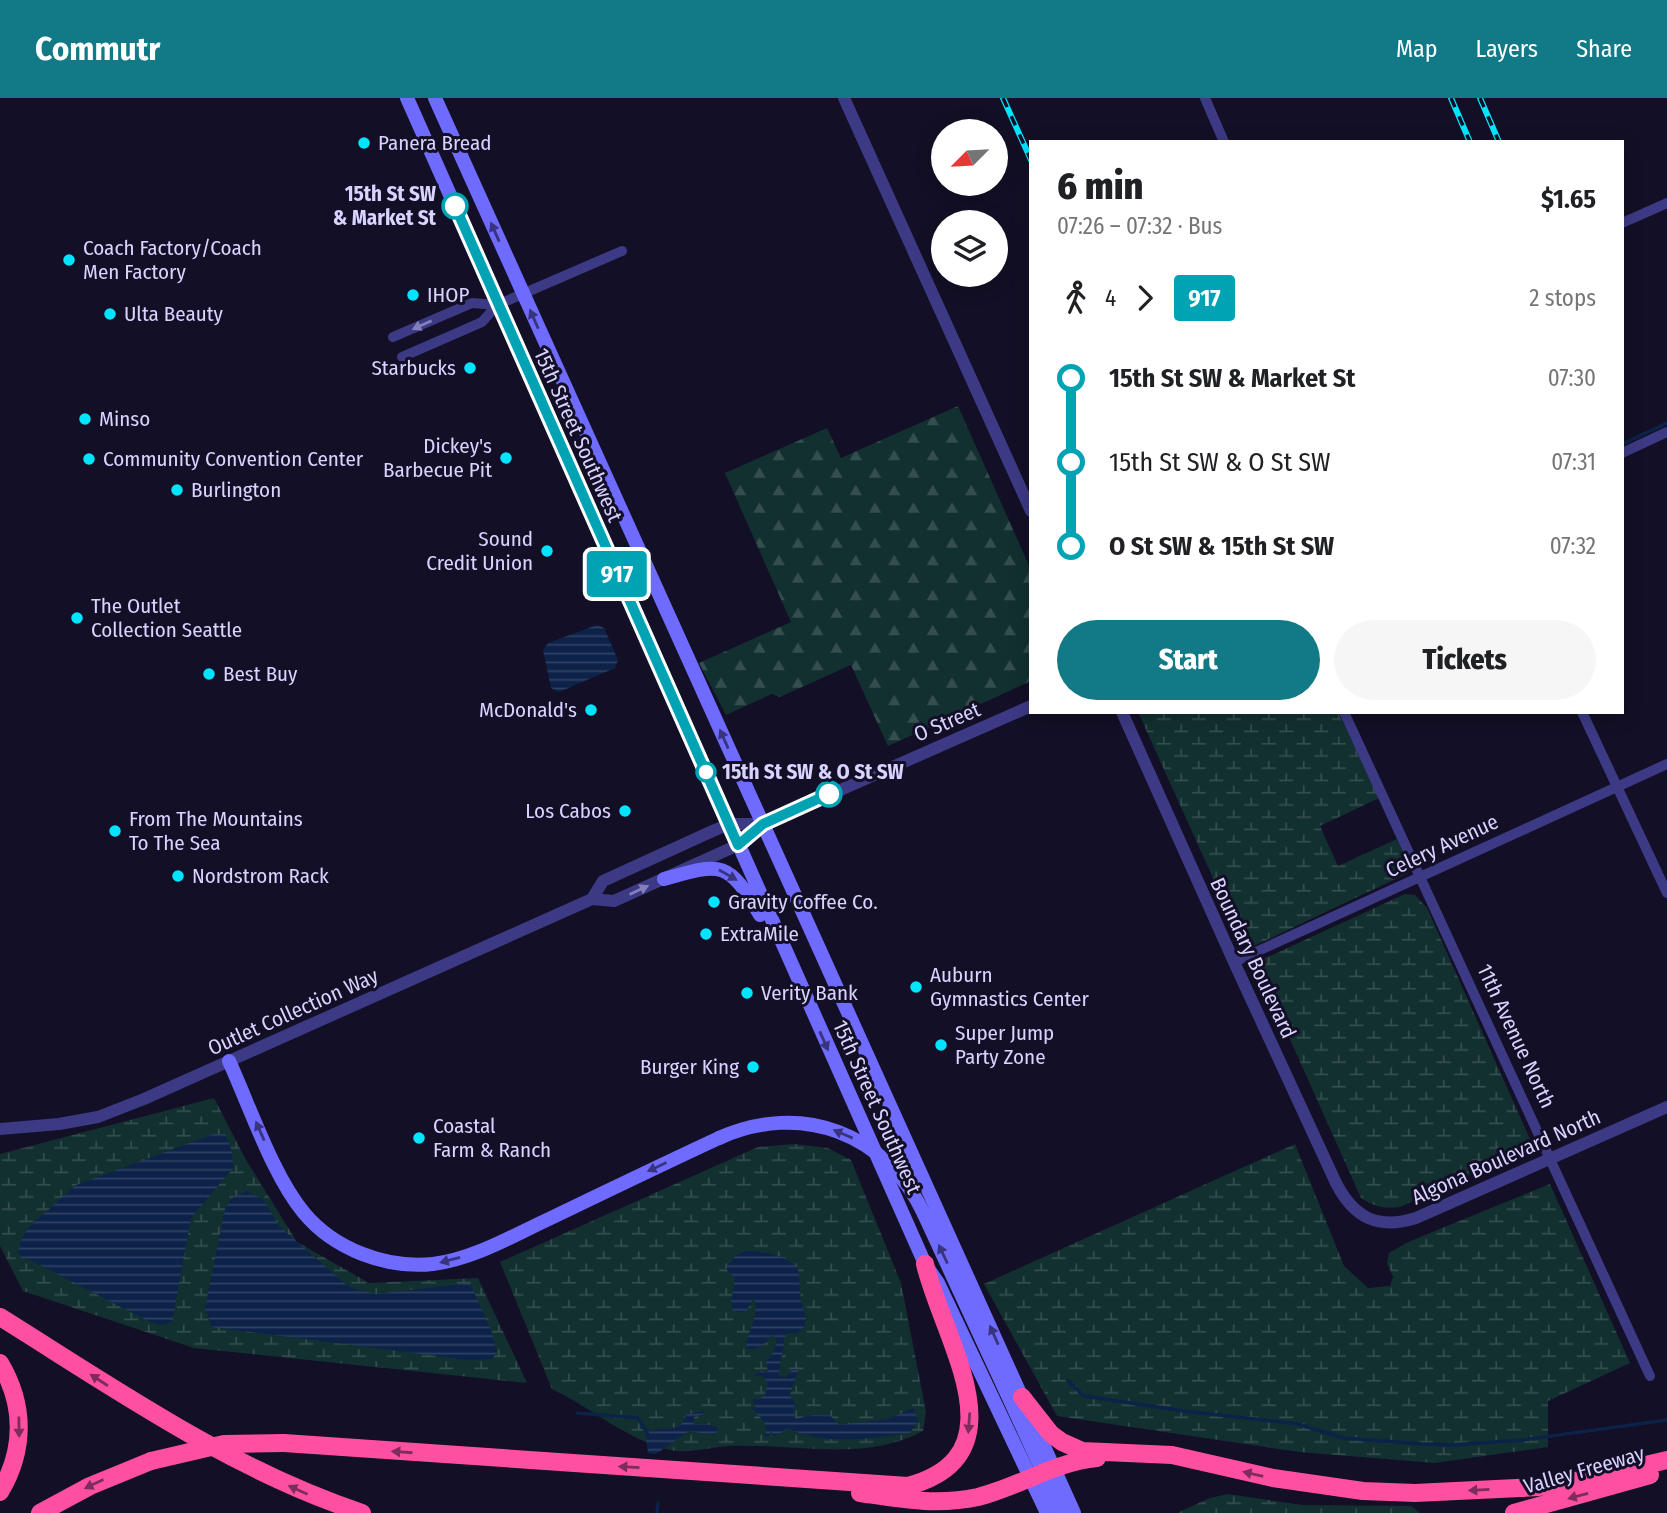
<!DOCTYPE html>
<meta charset="utf-8">
<style>
:root{--surface:#fff;--page:#f6f6f6;--text:#202124;--muted:#757577;--accent:#127987}
body{margin:0;font-family:"Fira Sans Condensed",sans-serif;background:var(--page);color:var(--text);height:100vh;display:flex;flex-direction:column;font-size:26px;white-space:nowrap}
*{box-sizing:border-box;margin:0}
p{font-size:23px;color:var(--muted)}
.icon{flex:none;width:38px;height:38px;fill:none;stroke:currentColor;stroke-width:2;stroke-linecap:round;stroke-linejoin:round}
.map{position:relative;flex:1;overflow:hidden}
.panel{position:absolute;left:1029px;top:42px;width:595px;height:574px;display:flex;flex-direction:column;background:var(--surface);border-radius:0px;box-shadow:0 4px 18px #0003}
.panel>*{flex:none}
.badge{padding:0 14px;border-radius:5px;font-size:24px;line-height:46px}
.needle{width:46px;rotate:246deg}
.buttons{position:absolute;left:931px;top:21px;display:grid;gap:14px}
.buttons a{display:grid;place-items:center;width:77px;height:77px;border-radius:50%;background:var(--surface);box-shadow:0 4px 18px #0003;font-size:35px}
.map>.badge{position:absolute;translate:-50% -50%;box-shadow:0 0 0 4px #fff}
.legs{display:flex;align-items:center;gap:10px;height:77px;padding:0 28px;font-size:23px}
.legs p{margin-inline-start:auto}
.head{display:flex;align-items:center;justify-content:space-between;height:119px;padding:0 28px}
h1{font-size:38px;font-weight:800;line-height:52px}
.button{display:flex;gap:14px;margin-top:auto;padding:14px 28px}
.button a{flex:1;height:80px;border-radius:42px;background:var(--accent);color:#fff;font-size:28px;font-weight:800;line-height:80px;text-align:center}
.button a+a{background:var(--page);color:var(--text)}
ul{padding:0 28px;list-style:none}
li{display:flex;align-items:center;gap:24px;height:84px;font-size:26px}
li i{display:grid;place-items:center;width:10px;height:100%;margin:0 9px;background:currentColor}
li i::after{content:'';width:18px;height:18px;margin:-9px;border:5px solid;border-radius:50%;background:var(--surface)}
li p{margin-inline-start:auto}
li:first-child i{background:linear-gradient(#0000 50%,currentColor 0)}
li:last-child i{background:linear-gradient(currentColor 50%,#0000 0)}
header{display:flex;align-items:center;gap:42px;box-sizing:border-box;height:98px;padding:0 35px;background:var(--accent);color:#fff}
header strong{font-size:33px}
nav{display:flex;gap:38px;margin-inline-start:auto;font-size:24px}
.map>svg:first-child{display:block}
.forest{fill:url(#forest-firs)}
.wetland{fill:url(#wetland-marsh)}
.water{fill:url(#water-rules)}
.lines{fill:none;stroke-linecap:round;stroke-linejoin:round}
.stream{stroke:#0c2248;stroke-width:3.5}
.minor{stroke:#3d3a85;stroke-width:10}
.tertiary{stroke:#3d3a85;stroke-width:12}
.secondary{stroke:#6f6bff;stroke-width:14}
.motorway{stroke:#ff4fa3;stroke-width:18}
.rail-casing{stroke:#00e5ff;stroke-width:6}
.rail{stroke:#130f26;stroke-width:3.5;stroke-dasharray:10;stroke-linecap:butt}
.secondary-bridge{stroke:#6f6bff;stroke-width:14}
.motorway-bridge{stroke:#ff4fa3;stroke-width:18}
.oneway{fill:#38347d}
.oneway2{fill:#837fbc}
.oneway3{fill:#7d2c5e}
.line-1-casing{stroke:#fff;stroke-width:16}
.line-1{stroke:#00a3b4;stroke-width:10}
.poi-dot{fill:#00e5ff;stroke:#130f26;stroke-width:2.5}
.stop-1-dot{fill:#fff;stroke:#00a3b4;stroke-width:3.5}
.labels{text-anchor:middle;dominant-baseline:central;stroke-width:6;stroke-linejoin:round;paint-order:stroke}
.poi-label{font-size:21px;fill:#d9d4ff;stroke:#130f26;text-anchor:start}
.stop-label{font-size:21px;font-weight:bold;fill:#d9d4ff;stroke:#130f26;text-anchor:end}
.street-label{font-size:21px;fill:#d9d4ff;stroke:#130f26}
</style>
<header>
<strong>Commutr</strong>
<nav><a>Map</a><a>Layers</a><a>Share</a></nav>
</header>
<div class="map">
<svg width="1667" height="1415" viewBox="0 0 1667 1415">
<defs>
<pattern id="forest-firs" width="22" height="20" patternUnits="userSpaceOnUse" patternTransform="scale(1.75)"><rect width="22" height="20" fill="#12302f"/><path d="M5 1l3.5 6h-7zM16 11l3.5 6h-7z" fill="#344d4e"/></pattern>
<pattern id="wetland-marsh" width="20" height="14" patternUnits="userSpaceOnUse" patternTransform="scale(1.75)"><rect width="20" height="14" fill="#12302f"/><path d="M1 5h8M5 5V1M11 12h8M15 12V8" fill="none" stroke="#344d4e"/></pattern>
<pattern id="water-rules" width="6" height="5" patternUnits="userSpaceOnUse" patternTransform="scale(1.75)"><rect width="6" height="5" fill="#0c2248"/><path d="M0 2.5h6" fill="none" stroke="#2f4163"/></pattern>
</defs>
<rect width="100%" height="100%" fill="#130f26"/>
<!-- forest -->
<path class="forest" d="M 958,308 L 1031,472 L 1031,583 L 888,648 L 851,567 L 780,599 L 772,596 L 726,617 L 699,565 L 791,524 L 725,375 L 827,330 L 841,360 Z"/>
<!-- wetland -->
<path class="wetland" d="M 1138,614 L 1338,614 L 1379,700 L 1320,728 L 1338,768 L 1397,741 L 1410,770 L 1408,775 L 1252,849 L 1246,847 L 1241,842 Z
M 1405,796 L 1415,797 L 1427,810 L 1533,1048 L 1400,1109 C 1384,1111 1375,1109 1361,1100 L 1259,872 L 1261,862 Z
M 214,1000 L 246,1062 L 297,1144 L 369,1185 L 478,1180 L 527,1285 L 194,1250 L 23,1193 L 0,1148 L 0,1056 Z
M 794,1046 L 828,1050 L 851,1062 L 901,1185 L 926,1314 L 923,1333 C 864,1365 793,1345 729,1348 C 711,1349 688,1356 670,1352 C 627,1342 592,1310 552,1291 L 500,1164 L 758,1049 Z
M 1295,1046 L 1344,1168 L 1368,1190 L 1390,1188 L 1393,1179 L 1387,1165 L 1389,1155 L 1408,1144 L 1550,1086 L 1630,1265 L 1548,1303 L 1548,1349 L 1435,1365 L 1299,1354 L 1057,1318 L 984,1186 Z
M 1228,1396 L 1302,1407 L 1411,1408 L 1420,1415 L 1177,1415 L 1210,1400 Z"/>
<!-- water -->
<path class="water" d="M 597,527 L 604,530 L 618,562 L 615,570 L 559,594 L 551,590 L 543,552 L 548,545 Z
M 214,1036 L 225,1036 L 232,1053 L 233,1070 L 191,1120 L 172,1224 L 163,1227 L 152,1225 L 30,1162 L 21,1160 L 18,1154 L 21,1142 L 28,1130 L 76,1087 Z
M 246,1093 L 263,1101 L 279,1128 L 349,1189 L 376,1196 L 470,1185 L 491,1232 L 497,1254 L 492,1261 L 468,1262 L 212,1229 L 205,1210 L 225,1111 L 232,1100 Z
M 744,1153 C 765,1154 782,1155 798,1170 L 801,1204 L 806,1220 L 804,1229 L 797,1235 L 788,1235 L 784,1240 C 785,1253 779,1264 779,1277 L 785,1280 L 793,1271 L 798,1272 L 790,1297 L 795,1306 L 793,1314 L 796,1321 L 813,1317 L 830,1317 L 839,1327 L 888,1321 L 913,1310 L 918,1323 L 910,1335 C 870,1340 825,1349 788,1330 L 778,1337 L 774,1338 L 771,1332 L 769,1338 L 763,1339 L 767,1333 L 764,1324 L 751,1309 L 756,1311 L 752,1300 L 758,1302 L 765,1297 L 768,1284 L 762,1278 L 754,1278 L 761,1273 L 768,1275 L 766,1263 L 773,1255 L 777,1243 L 772,1237 C 764,1246 759,1255 746,1250 C 747,1229 760,1223 754,1200 L 746,1214 L 733,1213 L 731,1204 L 735,1181 L 726,1171 L 735,1158 Z
M 704,1313 L 704,1316 L 694,1319 L 694,1327 L 706,1326 L 718,1329 L 718,1334 L 708,1336 L 689,1333 L 656,1356 L 648,1355 L 645,1334 L 648,1331 L 652,1334 L 655,1331 L 668,1331 L 680,1328 L 687,1316 Z"/>
<g class="lines">
<!-- stream -->
<path class="stream" d="M 1622,346 L 1667,325
M 1068,1283 L 1084,1298 L 1184,1313 L 1298,1326 L 1343,1340 L 1422,1346 L 1452,1347 L 1522,1342 L 1667,1322
M 577,1315 L 638,1320 L 647,1335
M 657,1415 L 658,1405"/>
<!-- minor -->
<path class="minor" d="M 1205,0 L 1224,44
M 1622,125 L 1667,105
M 393,239 L 472,205 L 497,207
M 402,259 L 482,224 L 497,207 L 622,153
M 1622,355 L 1667,334
M 1344,614 L 1650,1278
M 1582,614 L 1667,795
M 1234,864 L 1667,666"/>
<!-- tertiary -->
<path class="tertiary" d="M 844,0 L 1031,413
M 1122,614 L 1234,864 L 1336,1085 C 1354,1120 1378,1132 1416,1120 L 1667,1009
M 592,801 L 603,783 L 706,736 L 729,726 L 763,726
M 0,1031 L 59,1026 L 98,1019 L 144,1001 L 592,801 L 614,803 L 738,747 L 763,726 L 1031,608"/>
<!-- secondary -->
<path class="secondary" d="M 407,0 L 925,1166 L 938,1185 L 1047,1415
M 435,0 L 1074,1415
M 664,781 C 723,764 728,763 760,817
M 229,963 C 250,1009 273,1078 304,1115 C 334,1151 386,1171 433,1166 C 474,1161 514,1137 551,1120 C 607,1093 663,1066 719,1040
M 924,1116 L 1062,1415"/>
<!-- motorway -->
<path class="motorway" d="M 0,1219 C 117,1292 230,1371 362,1415
M 0,1265 C 25,1307 25,1352 0,1394
M 1022,1299 L 1051,1336 L 1062,1344 L 1082,1353 L 1172,1357 L 1273,1380 L 1363,1393 L 1415,1395 L 1539,1389 L 1586,1381 L 1667,1362
M 284,1345 L 908,1388 C 1025,1357 942,1240 925,1166
M 860,1395 C 901,1401 937,1408 978,1399 C 1019,1389 1054,1364 1097,1360
M 40,1415 L 90,1388 L 151,1363
M 1514,1415 L 1650,1377"/>
<!-- rail casing -->
<g class="rail-casing">
<path id="rail" d="M 1003,0 L 1031,62
M 1451,0 L 1470,44
M 1480,0 L 1499,44"/>
</g>
<!-- rail -->
<use href="#rail" class="rail"/>
<!-- secondary-bridge -->
<path class="secondary-bridge" d="M 719,1040 C 801,1003 886,1035 924,1116"/>
<!-- motorway-bridge -->
<path class="motorway-bridge" d="M 151,1363 L 224,1346 L 284,1345"/>
</g>
<!-- one-way arrows -->
<defs><path id="oneway-solid" d="M-6-.8H1V-3.2L6.5 0L1 3.2V.8H-6Z" transform="scale(1.75)"/></defs>
<g class="oneway">
<use href="#oneway-solid" transform="translate(495 134) rotate(-114)"/>
<use href="#oneway-solid" transform="translate(534 221) rotate(-114)"/>
<use href="#oneway-solid" transform="translate(724 641) rotate(-114)"/>
<use href="#oneway-solid" transform="translate(728 777) rotate(30)"/>
<use href="#oneway-solid" transform="translate(824 943) rotate(66)"/>
<use href="#oneway-solid" transform="translate(260 1033) rotate(-114)"/>
<use href="#oneway-solid" transform="translate(843 1036) rotate(-157)"/>
<use href="#oneway-solid" transform="translate(657 1069) rotate(155)"/>
<use href="#oneway-solid" transform="translate(943 1156) rotate(-115)"/>
<use href="#oneway-solid" transform="translate(450 1162) rotate(165)"/>
<use href="#oneway-solid" transform="translate(994 1237) rotate(-114)"/>
</g>
<g class="oneway2">
<use href="#oneway-solid" transform="translate(422 227) rotate(156)"/>
<use href="#oneway-solid" transform="translate(639 792) rotate(-25)"/>
</g>
<g class="oneway3">
<use href="#oneway-solid" transform="translate(99 1282) rotate(-147)"/>
<use href="#oneway-solid" transform="translate(969 1325) rotate(94)"/>
<use href="#oneway-solid" transform="translate(19 1329) rotate(89)"/>
<use href="#oneway-solid" transform="translate(402 1354) rotate(-176)"/>
<use href="#oneway-solid" transform="translate(629 1369) rotate(-177)"/>
<use href="#oneway-solid" transform="translate(1253 1376) rotate(-167)"/>
<use href="#oneway-solid" transform="translate(94 1386) rotate(154)"/>
<use href="#oneway-solid" transform="translate(298 1392) rotate(-156)"/>
<use href="#oneway-solid" transform="translate(1479 1392) rotate(177)"/>
<use href="#oneway-solid" transform="translate(1578 1398) rotate(165)"/>
</g>
<g class="lines">
<!-- line-1 casing -->
<g class="line-1-casing">
<path id="line-1" d="M 455,108 L 738,747 L 763,726 L 829,696"/>
</g>
<!-- line-1 -->
<use href="#line-1" class="line-1"/>
</g>
<!-- markers -->
<g class="poi-dot">
<circle cx="364" cy="45" r="7"/>
<circle cx="69" cy="162" r="7"/>
<circle cx="413" cy="197" r="7"/>
<circle cx="110" cy="216" r="7"/>
<circle cx="470" cy="270" r="7"/>
<circle cx="85" cy="321" r="7"/>
<circle cx="506" cy="360" r="7"/>
<circle cx="89" cy="361" r="7"/>
<circle cx="177" cy="392" r="7"/>
<circle cx="547" cy="453" r="7"/>
<circle cx="77" cy="520" r="7"/>
<circle cx="209" cy="576" r="7"/>
<circle cx="591" cy="612" r="7"/>
<circle cx="625" cy="713" r="7"/>
<circle cx="115" cy="733" r="7"/>
<circle cx="178" cy="778" r="7"/>
<circle cx="714" cy="804" r="7"/>
<circle cx="706" cy="836" r="7"/>
<circle cx="916" cy="889" r="7"/>
<circle cx="747" cy="895" r="7"/>
<circle cx="941" cy="947" r="7"/>
<circle cx="753" cy="969" r="7"/>
<circle cx="419" cy="1040" r="7"/>
</g>
<g class="stop-1-dot">
<circle cx="455" cy="108" r="12"/>
<circle cx="706" cy="674" r="9"/>
<circle cx="829" cy="696" r="12"/>
</g>
<g class="labels">
<!-- poi labels -->
<g class="poi-label">
<text x="378" y="45">Panera Bread</text>
<text x="83" y="150">Coach Factory/Coach<tspan x="83" dy="24">Men Factory</tspan></text>
<text x="427" y="197">IHOP</text>
<text x="124" y="216">Ulta Beauty</text>
<text x="456" y="270" text-anchor="end">Starbucks</text>
<text x="99" y="321">Minso</text>
<text x="492" y="348" text-anchor="end">Dickey's<tspan x="492" dy="24">Barbecue Pit</tspan></text>
<text x="103" y="361">Community Convention Center</text>
<text x="191" y="392">Burlington</text>
<text x="533" y="441" text-anchor="end">Sound<tspan x="533" dy="24">Credit Union</tspan></text>
<text x="91" y="508">The Outlet<tspan x="91" dy="24">Collection Seattle</tspan></text>
<text x="223" y="576">Best Buy</text>
<text x="577" y="612" text-anchor="end">McDonald's</text>
<text x="611" y="713" text-anchor="end">Los Cabos</text>
<text x="129" y="721">From The Mountains<tspan x="129" dy="24">To The Sea</tspan></text>
<text x="192" y="778">Nordstrom Rack</text>
<text x="728" y="804">Gravity Coffee Co.</text>
<text x="720" y="836">ExtraMile</text>
<text x="930" y="877">Auburn<tspan x="930" dy="24">Gymnastics Center</tspan></text>
<text x="761" y="895">Verity Bank</text>
<text x="955" y="935">Super Jump<tspan x="955" dy="24">Party Zone</tspan></text>
<text x="739" y="969" text-anchor="end">Burger King</text>
<text x="433" y="1028">Coastal<tspan x="433" dy="24">Farm &amp; Ranch</tspan></text>
</g>
<!-- stop labels -->
<g class="stop-label">
<text x="436" y="96">15th St SW<tspan x="436" dy="24">&amp; Market St</tspan></text>
<text x="722" y="674" text-anchor="start">15th St SW &amp; O St SW</text>
</g>
<!-- street labels -->
<g class="street-label">
<text transform="translate(578 337) rotate(66)">15th Street Southwest</text>
<text transform="translate(947 624) rotate(-23)">O Street</text>
<text transform="translate(1442 748) rotate(-25)">Celery Avenue</text>
<text transform="translate(1253 860) rotate(65)">Boundary Boulevard</text>
<text transform="translate(293 914) rotate(-24)">Outlet Collection Way</text>
<text transform="translate(1516 938) rotate(65)">11th Avenue North</text>
<text transform="translate(877 1009) rotate(66)">15th Street Southwest</text>
<text transform="translate(1506 1059) rotate(-24)">Algona Boulevard North</text>
<text transform="translate(1584 1372) rotate(-16)">Valley Freeway</text>
</g>
</g>
</svg>
<div class="buttons">
<a><svg class="needle" viewBox="-14 -14 28 28"><path d="M0-13l5 13h-10z" fill="#e53935"/><path d="M0 13l5-13h-10z" fill="#757577"/></svg></a>
<a><svg class="icon" aria-label="layers" viewBox="0 0 24 24"><path d="M12 4l9 5-9 5-9-5zM3 14l9 5 9-5"/></svg></a>
</div>
<b class="badge" style="left:617px;top:476px;background:#00a3b4;color:#fff">917</b>
<section class="panel">
<div class="head"><div><h1>6 min</h1><p>07:26 – 07:32 · Bus</p></div><b>$1.65</b></div>
<div class="legs"><svg class="icon" aria-label="walk" viewBox="0 0 24 24"><circle cx="13" cy="4" r="2"/><path d="M13 8l-2 6 4 7M11 14l-3 7M7 12l3-4h3l4 4"/></svg>4<svg class="icon" aria-label="forward" viewBox="0 0 24 24"><path d="M9 5l7 7-7 7"/></svg><b class="badge" style="background:#00a3b4;color:#fff">917</b><p>2 stops</p></div>
<ul>
<li><i style="color:#00a3b4"></i><b>15th St SW &amp; Market St</b><p>07:30</p></li>
<li><i style="color:#00a3b4"></i><span>15th St SW &amp; O St SW</span><p>07:31</p></li>
<li><i style="color:#00a3b4"></i><b>O St SW &amp; 15th St SW</b><p>07:32</p></li>
</ul>
<div class="button"><a>Start</a><a>Tickets</a></div>
</section>
</div>
